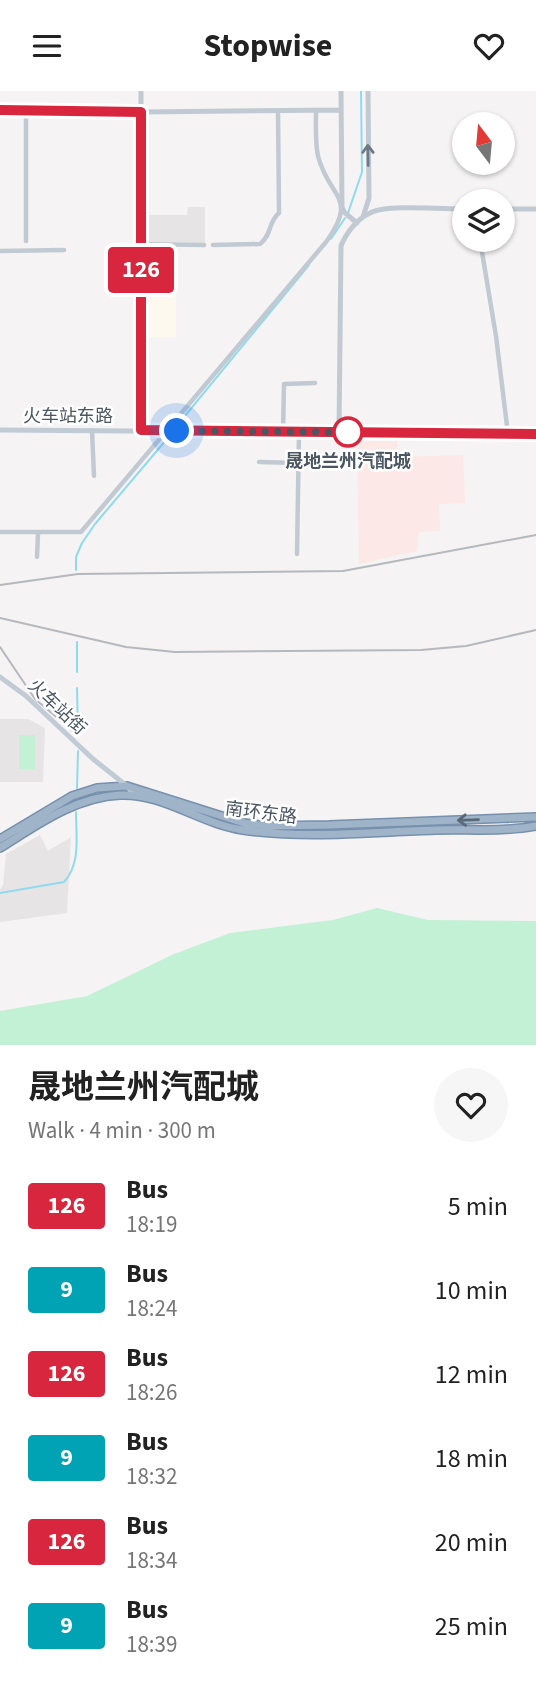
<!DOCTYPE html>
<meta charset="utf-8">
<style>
:root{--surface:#fff;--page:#f6f6f6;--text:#222;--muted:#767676}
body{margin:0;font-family:"Source Sans 3","Noto Sans SC",sans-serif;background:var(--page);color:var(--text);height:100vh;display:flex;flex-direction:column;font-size:26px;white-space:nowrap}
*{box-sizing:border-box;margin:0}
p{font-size:23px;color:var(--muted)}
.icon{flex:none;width:38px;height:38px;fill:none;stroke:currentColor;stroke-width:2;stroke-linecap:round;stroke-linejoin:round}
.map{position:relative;height:954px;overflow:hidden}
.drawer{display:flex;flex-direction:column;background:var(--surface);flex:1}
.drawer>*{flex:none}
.badge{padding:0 14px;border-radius:5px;font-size:24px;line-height:46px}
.needle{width:46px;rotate:344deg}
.controls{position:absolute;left:452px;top:21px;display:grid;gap:14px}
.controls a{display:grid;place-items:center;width:63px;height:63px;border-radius:50%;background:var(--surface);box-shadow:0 2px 5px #0004;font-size:35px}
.you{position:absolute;width:35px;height:35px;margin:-18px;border:5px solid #fff;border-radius:50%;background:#1a73e8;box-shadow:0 0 0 10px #1a73e833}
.map>.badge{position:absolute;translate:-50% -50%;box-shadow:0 0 0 4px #fff}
.round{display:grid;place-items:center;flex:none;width:74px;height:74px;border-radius:37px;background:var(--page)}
.head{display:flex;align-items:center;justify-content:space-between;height:119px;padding:0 28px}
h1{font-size:33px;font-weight:700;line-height:52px}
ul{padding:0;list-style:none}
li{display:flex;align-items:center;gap:21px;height:84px;padding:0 28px}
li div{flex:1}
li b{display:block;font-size:26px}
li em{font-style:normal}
li .badge{min-width:77px;font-weight:700;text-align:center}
header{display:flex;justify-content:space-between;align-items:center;height:91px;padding:0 28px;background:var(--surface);font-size:32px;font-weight:700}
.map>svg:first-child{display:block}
.commercial{fill:#fdf9ef}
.education{fill:#e6e4e5}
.medical{fill:#fce8e6}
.green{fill:#c3f1d5}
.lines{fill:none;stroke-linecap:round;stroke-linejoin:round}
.stream{stroke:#90daee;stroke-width:2}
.trunk-casing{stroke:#7690ad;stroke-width:10}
.minor{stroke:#c1cad2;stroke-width:4.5}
.tertiary{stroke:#c1cad2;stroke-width:5}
.secondary{stroke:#c1cbd6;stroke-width:5}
.trunk{stroke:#9fb4c9;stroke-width:7}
.rail{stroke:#b5b8bd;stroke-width:2}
.oneway{stroke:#6e7983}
.oneway2{stroke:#5b6976}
.line-casing{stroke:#fff;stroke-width:16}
.line{stroke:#d7263d;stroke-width:10}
.walk{stroke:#4a5661;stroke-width:7;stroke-dasharray:0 12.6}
.stop-dot{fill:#fff;stroke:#d7263d;stroke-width:3.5}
.labels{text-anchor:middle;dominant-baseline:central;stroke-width:5;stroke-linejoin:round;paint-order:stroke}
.street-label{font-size:18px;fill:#4a5661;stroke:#fff}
.stop-label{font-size:18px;font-weight:bold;fill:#4a5661;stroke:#fff}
</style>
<header><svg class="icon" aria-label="menu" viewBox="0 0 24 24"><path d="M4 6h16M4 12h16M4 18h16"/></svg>Stopwise<svg class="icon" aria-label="heart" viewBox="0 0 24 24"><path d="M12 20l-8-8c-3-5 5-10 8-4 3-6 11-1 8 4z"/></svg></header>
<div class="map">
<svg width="536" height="954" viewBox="0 0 536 954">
<rect width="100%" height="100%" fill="#f5f3f3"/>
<!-- commercial -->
<path class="commercial" d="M 143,197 L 176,197 L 176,246 L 143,246 Z"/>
<!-- education -->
<path class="education" d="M 188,116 L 205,116 L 205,152 L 145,151 L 146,124 L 187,124 Z
M 0,628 L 28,628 L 45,637 L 43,691 L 0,691 Z
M 40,744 L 48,760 L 71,746 L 67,822 L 0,831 L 0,799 L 3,794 L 6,763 Z"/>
<!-- medical -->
<path class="medical" d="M 357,350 L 397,350 L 398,366 L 463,364 L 465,412 L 439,413 L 440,440 L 419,441 L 417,460 L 359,473 Z"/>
<!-- green -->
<path class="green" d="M 19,644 L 35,644 L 35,678 L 19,678 Z
M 377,817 L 428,829 L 536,830 L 536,954 L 0,954 L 0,920 L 87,905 L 174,863 L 230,842 L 333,829 Z"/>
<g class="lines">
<!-- stream -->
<path class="stream" d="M 348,122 L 362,81 L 361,0
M 331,148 L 345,127
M 175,337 L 309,174
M 76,479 L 76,466 L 82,452 L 95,433 L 172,342
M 77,551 L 77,581
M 77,597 L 78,639
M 77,697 L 78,660
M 0,802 L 64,791 C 81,773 76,745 76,721"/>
<!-- trunk casing -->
<g class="trunk-casing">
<path id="trunk" d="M 0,748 L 72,705 L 97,697 L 127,695 L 244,732 L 268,735 L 329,734 L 536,726
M 0,757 C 37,734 75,706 120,704 C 163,702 201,733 243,739 C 305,748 372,741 435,739 C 468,738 504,741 536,735"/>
</g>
<!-- minor -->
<path class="minor" d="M 480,149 L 496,245 L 508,343
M 26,150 L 26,20
M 141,153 L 204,154
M 213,154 L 260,153 C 272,144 268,131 279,122 L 278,20
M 0,160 L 64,159
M 92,339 L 94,385
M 283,341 L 284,293 L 315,292
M 259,371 L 298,372
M 0,441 L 81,441 L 326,151 C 359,105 329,108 318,65 C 315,51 316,35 316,20
M 297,463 L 299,341
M 37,466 L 38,442"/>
<!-- tertiary -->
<path class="tertiary" d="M 141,0 L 141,21 L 341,19
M 341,0 L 342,116 L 344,121 L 357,132
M 502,118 L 536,118
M 363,126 L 369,107 L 368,0
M 339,341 L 341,155 C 346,142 357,128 370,122 C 385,113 443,118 464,118
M 508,343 L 536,343"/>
<!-- secondary -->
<path class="secondary" d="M 0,19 L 141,21 L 140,339
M 0,339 L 508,343
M 0,586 L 26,605 L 93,668 L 127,695 L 134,704"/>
<!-- trunk -->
<use href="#trunk" class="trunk"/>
<!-- rail -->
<path class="rail" d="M 0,494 L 78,483 L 343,480 L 536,444
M 0,527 L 126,556 L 175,561 L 421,559 L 466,555 L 536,539
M 0,556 L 35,608 L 73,640"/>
</g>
<!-- one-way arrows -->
<defs><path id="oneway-shaft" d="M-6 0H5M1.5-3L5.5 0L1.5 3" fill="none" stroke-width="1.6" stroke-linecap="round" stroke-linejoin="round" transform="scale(1.75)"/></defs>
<use class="oneway" href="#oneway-shaft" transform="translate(368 64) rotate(-91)"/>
<use class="oneway2" href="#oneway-shaft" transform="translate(468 729) rotate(178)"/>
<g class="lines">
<!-- line casing -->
<g class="line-casing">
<path id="line" d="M 0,19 L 141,21 L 141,339 L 536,343"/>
</g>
<!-- line -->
<use href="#line" class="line"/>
<!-- walk -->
<path class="walk" d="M 177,340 L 348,341"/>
</g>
<!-- markers -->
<circle class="stop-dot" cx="348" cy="341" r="14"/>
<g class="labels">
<!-- street labels -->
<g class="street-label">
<text x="68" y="325">火车站东路</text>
<text transform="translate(57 616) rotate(43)">火车站街</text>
<text transform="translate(261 722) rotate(7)">南环东路</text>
</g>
<!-- stop labels -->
<g class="stop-label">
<text x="348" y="370">晟地兰州汽配城</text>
</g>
</g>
</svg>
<div class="controls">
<a><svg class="needle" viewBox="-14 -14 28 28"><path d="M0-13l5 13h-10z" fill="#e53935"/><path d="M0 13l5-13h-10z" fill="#767676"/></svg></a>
<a><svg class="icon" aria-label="layers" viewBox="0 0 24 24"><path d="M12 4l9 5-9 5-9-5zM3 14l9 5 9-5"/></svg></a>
</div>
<div class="you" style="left:177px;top:340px"></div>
<b class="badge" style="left:141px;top:179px;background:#d7263d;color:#fff">126</b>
</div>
<section class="drawer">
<div class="head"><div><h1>晟地兰州汽配城</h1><p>Walk · 4 min · 300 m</p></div><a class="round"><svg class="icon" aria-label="heart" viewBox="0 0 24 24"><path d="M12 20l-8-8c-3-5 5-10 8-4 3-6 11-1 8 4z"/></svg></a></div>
<ul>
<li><span class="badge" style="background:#d7263d;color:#fff">126</span><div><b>Bus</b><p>18:19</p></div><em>5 min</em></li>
<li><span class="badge" style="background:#00a3b4;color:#fff">9</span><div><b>Bus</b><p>18:24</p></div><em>10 min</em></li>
<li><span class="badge" style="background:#d7263d;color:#fff">126</span><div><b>Bus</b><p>18:26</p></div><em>12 min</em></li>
<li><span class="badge" style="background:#00a3b4;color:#fff">9</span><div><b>Bus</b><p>18:32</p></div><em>18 min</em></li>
<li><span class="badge" style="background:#d7263d;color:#fff">126</span><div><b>Bus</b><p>18:34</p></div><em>20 min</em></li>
<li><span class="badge" style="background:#00a3b4;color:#fff">9</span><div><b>Bus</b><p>18:39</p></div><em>25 min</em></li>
</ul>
</section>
